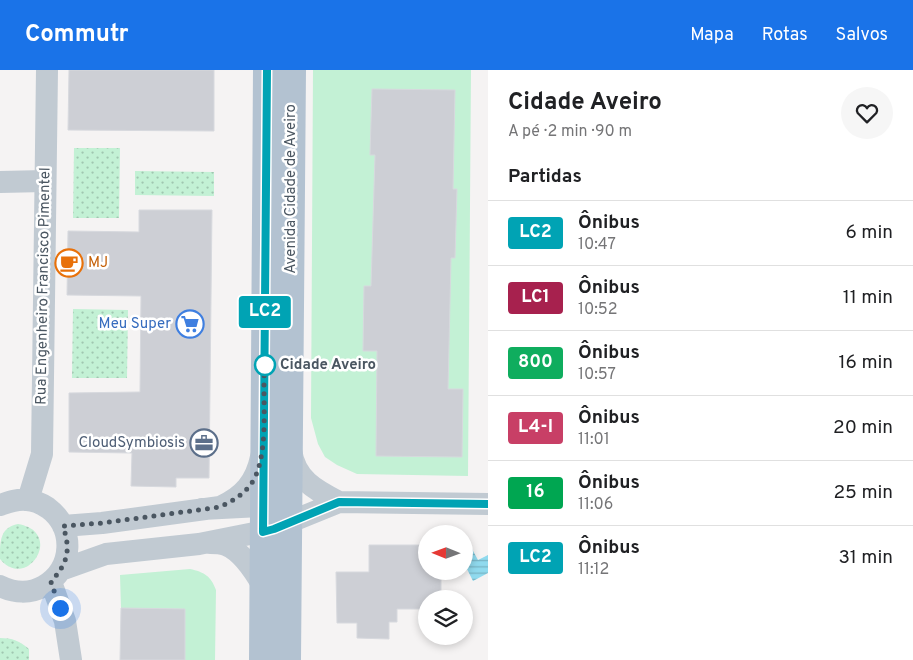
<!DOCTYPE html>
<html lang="pt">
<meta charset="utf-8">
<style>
:root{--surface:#fff;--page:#f6f6f6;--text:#202124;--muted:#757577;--line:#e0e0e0;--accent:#1a73e8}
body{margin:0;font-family:Overpass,sans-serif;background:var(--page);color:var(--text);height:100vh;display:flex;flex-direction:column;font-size:19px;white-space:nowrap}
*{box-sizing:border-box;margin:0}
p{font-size:16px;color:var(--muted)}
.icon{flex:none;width:28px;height:28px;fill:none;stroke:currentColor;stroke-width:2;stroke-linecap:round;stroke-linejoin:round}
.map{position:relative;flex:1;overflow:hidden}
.drawer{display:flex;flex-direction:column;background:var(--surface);width:425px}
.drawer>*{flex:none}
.badge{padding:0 10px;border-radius:4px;font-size:18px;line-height:32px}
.needle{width:32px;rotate:271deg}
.fabs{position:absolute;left:418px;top:455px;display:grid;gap:10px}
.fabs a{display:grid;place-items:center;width:55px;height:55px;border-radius:50%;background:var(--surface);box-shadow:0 2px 8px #0003;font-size:25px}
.you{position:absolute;width:25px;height:25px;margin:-12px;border:4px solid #fff;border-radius:50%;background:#1a73e8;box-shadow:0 0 0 8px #1a73e833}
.map>.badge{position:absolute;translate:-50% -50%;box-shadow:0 0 0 2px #fff}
h2{padding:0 20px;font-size:19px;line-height:45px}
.round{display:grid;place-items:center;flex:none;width:52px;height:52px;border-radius:26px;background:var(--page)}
.head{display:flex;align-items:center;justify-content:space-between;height:85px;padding:0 20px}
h1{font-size:24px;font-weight:700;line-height:38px}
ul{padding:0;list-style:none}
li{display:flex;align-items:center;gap:15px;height:65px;padding:0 20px;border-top:1px solid var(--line)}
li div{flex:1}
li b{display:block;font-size:19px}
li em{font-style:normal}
li .badge{min-width:55px;font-weight:700;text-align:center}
header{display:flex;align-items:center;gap:30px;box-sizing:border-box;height:70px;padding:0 25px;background:var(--accent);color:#fff}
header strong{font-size:24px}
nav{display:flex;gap:28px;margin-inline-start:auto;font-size:18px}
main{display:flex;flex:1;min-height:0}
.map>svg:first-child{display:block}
.grass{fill:url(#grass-dots)}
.garden{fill:#c3f1d5}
.water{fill:url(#water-rules)}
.building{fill:#cdcfd5;stroke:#d7d9de}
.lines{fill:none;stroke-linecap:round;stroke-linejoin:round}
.street{stroke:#c1cad2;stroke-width:22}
.primary{stroke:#b3c2d1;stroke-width:28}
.line-casing{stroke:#fff;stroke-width:11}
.line{stroke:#00a3b4;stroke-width:8}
.walk{stroke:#4a5661;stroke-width:5;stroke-dasharray:0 9}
.stop-dot{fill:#fff;stroke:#00a3b4;stroke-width:2.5}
.labels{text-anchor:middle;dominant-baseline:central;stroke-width:5;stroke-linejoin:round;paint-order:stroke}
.street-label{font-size:15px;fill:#4a5661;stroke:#fff}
.food-label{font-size:15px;fill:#c56008;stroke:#fff;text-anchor:start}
.shop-label{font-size:15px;fill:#366cbe;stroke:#fff;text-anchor:end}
.stop-label{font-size:15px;font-weight:bold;fill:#4a5661;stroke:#fff;text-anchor:start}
.service-label{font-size:15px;fill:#4e5e75;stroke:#fff;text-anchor:end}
</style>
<header>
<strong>Commutr</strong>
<nav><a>Mapa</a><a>Rotas</a><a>Salvos</a></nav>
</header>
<main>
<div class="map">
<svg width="488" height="590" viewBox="0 0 488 590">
<defs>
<pattern id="grass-dots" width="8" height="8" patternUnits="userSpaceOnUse" patternTransform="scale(1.25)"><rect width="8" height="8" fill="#c3f1d5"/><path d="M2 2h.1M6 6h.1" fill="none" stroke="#a0c6b0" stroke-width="1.8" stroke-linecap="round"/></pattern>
<pattern id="water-rules" width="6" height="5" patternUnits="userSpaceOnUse" patternTransform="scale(1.25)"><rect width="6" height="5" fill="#90daee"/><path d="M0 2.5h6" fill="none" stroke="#78b4c4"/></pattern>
</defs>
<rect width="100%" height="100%" fill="#f5f3f3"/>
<!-- grass -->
<path class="grass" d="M 74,78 L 120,78 L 119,148 L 73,148 Z
M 135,101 L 214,102 L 214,126 L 135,125 Z
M 73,239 L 128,240 L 127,308 L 72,308 Z
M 18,454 C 65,462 27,522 0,489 C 0,470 0,458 18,454 Z
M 0,568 C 12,568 20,571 29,579 L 29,590 L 0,590 Z"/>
<!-- garden -->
<path class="garden" d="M 313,0 L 471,0 L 468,406 L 357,404 L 337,395 L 325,387 L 318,374 L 311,348 Z
M 190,499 C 204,502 211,506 216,520 L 215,590 L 185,590 L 185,539 L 121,538 L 120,505 Z"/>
<!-- water -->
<path class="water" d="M 472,479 L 478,490 L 488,485 L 488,503 L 473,511 L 464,493 L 464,483 Z"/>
<!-- building -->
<path class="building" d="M 69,0 L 214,0 L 214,61 L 68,60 Z
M 372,19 L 455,20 L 453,119 L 457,119 L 455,188 L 451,188 L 448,319 L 463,319 L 462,387 L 376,386 L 377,281 L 363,281 L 364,216 L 371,216 L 375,85 L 370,85 Z
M 139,140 L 212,140 L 209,408 L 176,408 L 176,417 L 131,416 L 132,383 L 69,382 L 69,323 L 140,322 L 141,226 L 67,225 L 68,161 L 139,162 Z
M 369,475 L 426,475 L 426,501 L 441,501 L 441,529 L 426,529 L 426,539 L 397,539 L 397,552 L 389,552 L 389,569 L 357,568 L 357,553 L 337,553 L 336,502 L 369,502 Z
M 121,538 L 185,539 L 185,590 L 120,590 Z"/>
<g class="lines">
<!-- street -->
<path class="street" d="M 0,112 L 45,111
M 291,380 C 295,409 315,420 339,432
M 28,430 L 42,384 L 47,0
M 325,432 L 339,432 L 488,434
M 0,435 C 9,432 17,429 26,430 C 34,430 42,434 48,438 C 75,458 74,498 44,516 C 30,524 14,523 0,516
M 202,439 L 281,435
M 63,456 L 102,453 L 220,437 C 243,427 256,412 261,387
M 210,473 C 215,473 221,473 226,475 C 241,481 255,502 263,516
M 61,500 L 106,484 L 199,474 L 270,460 L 339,432
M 51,512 L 65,551 L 71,590"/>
<!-- primary -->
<path class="primary" d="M 263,590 L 267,0
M 287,590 L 292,0"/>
</g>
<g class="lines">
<!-- line casing -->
<g class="line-casing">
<path id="line" d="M 267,0 L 263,462 L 274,459 L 339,432 L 488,434"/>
</g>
<!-- line -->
<use href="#line" class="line"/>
<!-- walk -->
<path class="walk" d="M 60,538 L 51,512 C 68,492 71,481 63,456 L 102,453 L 220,437 C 232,431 243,425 251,414 C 267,392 264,345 264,318 C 264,311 264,302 265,295"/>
</g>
<!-- icons -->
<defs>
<g id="cafe-ring" transform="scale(1.4375)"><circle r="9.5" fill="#fff" stroke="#e8710a" stroke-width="1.5"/><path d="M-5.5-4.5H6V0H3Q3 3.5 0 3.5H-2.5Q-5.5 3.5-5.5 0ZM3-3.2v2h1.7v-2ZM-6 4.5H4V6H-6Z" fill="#e8710a"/></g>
<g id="supermarket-ring" transform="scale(1.4375)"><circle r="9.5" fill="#fff" stroke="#3f7fe0" stroke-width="1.5"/><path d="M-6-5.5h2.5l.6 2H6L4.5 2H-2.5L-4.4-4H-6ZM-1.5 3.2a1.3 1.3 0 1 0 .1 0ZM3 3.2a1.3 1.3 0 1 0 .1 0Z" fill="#3f7fe0"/></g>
<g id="office-ring" transform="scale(1.4375)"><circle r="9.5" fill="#fff" stroke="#5c6f8a" stroke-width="1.5"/><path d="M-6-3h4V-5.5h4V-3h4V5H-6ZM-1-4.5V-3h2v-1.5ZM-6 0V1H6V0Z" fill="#5c6f8a"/></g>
</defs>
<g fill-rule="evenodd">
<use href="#cafe-ring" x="69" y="193"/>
<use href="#supermarket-ring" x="190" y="254"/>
<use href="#office-ring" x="204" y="373"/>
</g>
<!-- markers -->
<circle class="stop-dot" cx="265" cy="295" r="10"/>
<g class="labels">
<!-- street labels -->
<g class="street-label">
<text transform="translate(291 119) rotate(-90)">Avenida Cidade de Aveiro</text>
<text transform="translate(44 216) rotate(-89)">Rua Engenheiro Francisco Pimentel</text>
</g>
<!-- food labels -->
<g class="food-label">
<text x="88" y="193">MJ</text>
</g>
<!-- shop labels -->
<g class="shop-label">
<text x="171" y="254">Meu Super</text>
</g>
<!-- stop labels -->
<g class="stop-label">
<text x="280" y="295">Cidade Aveiro</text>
</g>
<!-- service labels -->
<g class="service-label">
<text x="185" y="373">CloudSymbiosis</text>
</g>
</g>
</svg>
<div class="fabs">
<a><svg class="needle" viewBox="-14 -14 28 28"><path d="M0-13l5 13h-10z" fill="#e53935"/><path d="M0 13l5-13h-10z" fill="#757577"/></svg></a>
<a><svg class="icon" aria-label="layers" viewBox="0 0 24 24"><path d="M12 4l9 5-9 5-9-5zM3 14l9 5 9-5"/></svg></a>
</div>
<div class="you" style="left:60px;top:538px"></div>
<b class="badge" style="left:265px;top:242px;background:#00a3b4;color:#fff">LC2</b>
</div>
<section class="drawer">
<div class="head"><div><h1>Cidade Aveiro</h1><p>A pé · 2 min · 90 m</p></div><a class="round"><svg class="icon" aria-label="heart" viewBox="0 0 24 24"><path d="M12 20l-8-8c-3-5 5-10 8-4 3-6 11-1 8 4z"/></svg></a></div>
<h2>Partidas</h2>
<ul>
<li><span class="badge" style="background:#00a3b4;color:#fff">LC2</span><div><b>Ônibus</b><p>10:47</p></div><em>6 min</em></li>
<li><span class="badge" style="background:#a7214e;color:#fff">LC1</span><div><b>Ônibus</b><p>10:52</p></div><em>11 min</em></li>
<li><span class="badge" style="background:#0fad5e;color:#fff">800</span><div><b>Ônibus</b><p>10:57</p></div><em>16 min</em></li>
<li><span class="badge" style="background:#c83f66;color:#fff">L4-I</span><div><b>Ônibus</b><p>11:01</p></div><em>20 min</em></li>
<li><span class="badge" style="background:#00a651;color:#fff">16</span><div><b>Ônibus</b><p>11:06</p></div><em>25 min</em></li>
<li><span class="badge" style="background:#00a3b4;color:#fff">LC2</span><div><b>Ônibus</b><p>11:12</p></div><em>31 min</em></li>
</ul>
</section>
</main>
